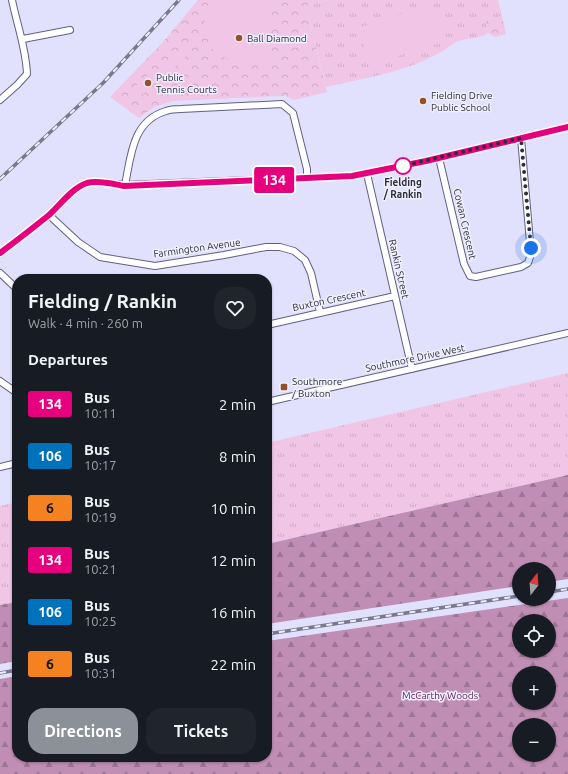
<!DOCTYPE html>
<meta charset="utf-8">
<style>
:root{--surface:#171b24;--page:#20242c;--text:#f1f3f6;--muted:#9ea1a6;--accent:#8c9099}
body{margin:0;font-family:Ubuntu,sans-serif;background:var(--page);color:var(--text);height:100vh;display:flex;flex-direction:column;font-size:15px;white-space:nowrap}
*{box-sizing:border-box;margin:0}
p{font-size:13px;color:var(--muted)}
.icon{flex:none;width:22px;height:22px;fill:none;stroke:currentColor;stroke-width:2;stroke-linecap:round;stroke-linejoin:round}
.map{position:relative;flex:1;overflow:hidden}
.side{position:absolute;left:12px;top:274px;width:260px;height:488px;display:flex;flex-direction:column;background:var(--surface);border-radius:16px;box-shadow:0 1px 3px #0004}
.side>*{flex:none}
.badge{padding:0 8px;border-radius:3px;font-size:14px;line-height:26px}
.needle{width:26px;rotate:17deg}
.buttons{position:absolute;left:512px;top:562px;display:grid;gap:8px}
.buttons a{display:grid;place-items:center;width:44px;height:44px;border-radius:50%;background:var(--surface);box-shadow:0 1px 3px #0004;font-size:20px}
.you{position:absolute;width:20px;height:20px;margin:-10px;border:3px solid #fff;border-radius:50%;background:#1a73e8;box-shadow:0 0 0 6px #1a73e833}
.map>.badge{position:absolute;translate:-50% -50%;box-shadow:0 0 0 2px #fff}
h2{padding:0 16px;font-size:15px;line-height:36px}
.round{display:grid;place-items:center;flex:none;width:42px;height:42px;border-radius:16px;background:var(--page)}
.overview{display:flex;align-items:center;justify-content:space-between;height:68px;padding:0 16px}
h1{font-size:19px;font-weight:600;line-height:30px}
.button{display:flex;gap:8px;margin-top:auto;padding:8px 16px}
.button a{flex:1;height:46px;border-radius:16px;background:var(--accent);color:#fff;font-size:16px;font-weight:600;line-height:46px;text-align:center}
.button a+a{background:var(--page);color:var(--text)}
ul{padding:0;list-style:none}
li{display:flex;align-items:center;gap:12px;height:52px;padding:0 16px}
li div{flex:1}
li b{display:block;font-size:15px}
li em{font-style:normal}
li .badge{min-width:44px;font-weight:700;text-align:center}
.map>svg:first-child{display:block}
.grass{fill:url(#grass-tufts)}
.forest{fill:url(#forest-firs);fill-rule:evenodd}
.park{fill:url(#park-crowns)}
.pitch{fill:#f1c5e6}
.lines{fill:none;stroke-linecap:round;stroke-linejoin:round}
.street-casing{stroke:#626080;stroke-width:8}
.street{stroke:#fff;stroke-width:6}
.rail-casing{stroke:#79788d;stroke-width:3.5}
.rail{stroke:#efeffe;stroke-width:2;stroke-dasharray:6;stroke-linecap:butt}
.line-casing{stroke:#fff;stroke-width:9}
.line{stroke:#e6007e;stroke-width:6}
.walk{stroke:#2e2d3b;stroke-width:4;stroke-dasharray:0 7.2}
.poi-dot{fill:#965029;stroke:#efeffe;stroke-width:1.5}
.stop-dot{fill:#fff;stroke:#e6007e;stroke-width:2}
.labels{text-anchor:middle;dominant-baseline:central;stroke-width:3;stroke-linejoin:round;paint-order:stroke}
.poi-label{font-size:10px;fill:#2e2d3b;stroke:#efeffe;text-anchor:start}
.stop-label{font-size:10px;font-weight:bold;fill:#2e2d3b;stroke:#efeffe}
.street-label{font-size:10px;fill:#2e2d3b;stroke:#efeffe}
.park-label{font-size:10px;fill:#561a4c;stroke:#efeffe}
</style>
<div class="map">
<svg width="568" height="774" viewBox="0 0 568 774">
<defs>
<pattern id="grass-tufts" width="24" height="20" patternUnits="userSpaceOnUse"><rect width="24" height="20" fill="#f1c5e6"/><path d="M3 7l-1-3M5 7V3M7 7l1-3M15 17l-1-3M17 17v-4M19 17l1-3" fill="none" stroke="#cfaac6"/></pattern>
<pattern id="forest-firs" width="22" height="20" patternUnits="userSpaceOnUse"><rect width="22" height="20" fill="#c08db4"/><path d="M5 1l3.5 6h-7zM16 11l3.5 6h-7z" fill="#9c7494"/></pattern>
<pattern id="park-crowns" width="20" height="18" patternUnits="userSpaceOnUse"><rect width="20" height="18" fill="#f1c5e6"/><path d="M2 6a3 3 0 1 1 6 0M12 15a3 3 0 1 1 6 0" fill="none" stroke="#cfaac6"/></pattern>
</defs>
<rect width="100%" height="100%" fill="#e1e0fd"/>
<!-- grass -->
<path class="grass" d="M 329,0 L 498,0 L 502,16 L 486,20 L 488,33 C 478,40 467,37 456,42 C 452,44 449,47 446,49 C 437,55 425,60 416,64 C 387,75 356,80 326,87 L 306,6 Z
M 568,373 L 568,475 L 267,544 L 267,443 Z
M 17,502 L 17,602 L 0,605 L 0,506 Z"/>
<!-- forest -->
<path class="forest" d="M 568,475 L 568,579 L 549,582 L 549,569 L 519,569 L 519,586 L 267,624 L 267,544 Z
M 568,598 L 568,774 L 0,774 L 0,679 L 17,676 L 17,757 L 267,757 L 267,641 ZM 519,621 L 549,621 L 549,651 L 519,651 ZM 519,673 L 549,673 L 549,703 L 519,703 ZM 519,725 L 549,725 L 549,755 L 519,755 Z
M 17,602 L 17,661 L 0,664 L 0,605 Z"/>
<!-- park -->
<path class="park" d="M 198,0 L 329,0 L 306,6 L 327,92 L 294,100 L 285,96 L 279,96 L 173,101 L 154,107 L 139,118 L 110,97 L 163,42 Z
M 502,16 L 506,34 L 495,37 L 488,33 L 486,20 Z"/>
<!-- pitch -->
<path class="pitch" d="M 210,0 L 269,0 L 271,65 L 236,64 L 213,50 L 203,27 Z
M 433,3 L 445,41 L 370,65 L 358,28 Z
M 179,50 L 186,57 L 169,72 L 162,65 Z
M 153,71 L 160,79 L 143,94 L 136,86 Z"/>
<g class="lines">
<!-- street casing -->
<g class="street-casing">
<path id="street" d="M 23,39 L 70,30
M 0,100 L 17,85 L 27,74 C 26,48 17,25 12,0
M 439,158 L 464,264 L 470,276 L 476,277 L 521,267 L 528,263 L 531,254 L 521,138
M 367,174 L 412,369
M 125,185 C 131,156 132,121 166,111 C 171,109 176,109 181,109 L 282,104 L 293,113 L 307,169 L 307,178
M 49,215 L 78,242 L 100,257 L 155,266 L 224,255 L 266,247 L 280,247 L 294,251 L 305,260 L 311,273 L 320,312
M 0,253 C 16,241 33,228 49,215 C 61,204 72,188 87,183 C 98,180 113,184 125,185 L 352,176 L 426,161 L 568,127
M 0,273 L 17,289
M 267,325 L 395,296
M 0,381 L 17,393
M 267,402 L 568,333
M 0,467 L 17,463"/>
</g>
<!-- street -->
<use href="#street" class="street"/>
<!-- rail casing -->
<g class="rail-casing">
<path id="rail" d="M 0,179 L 103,83 L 179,0
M 549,592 L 568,589
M 267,634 L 519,596
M 0,673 L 17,670"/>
</g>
<!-- rail -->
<use href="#rail" class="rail"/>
</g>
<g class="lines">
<!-- line casing -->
<g class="line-casing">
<path id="line" d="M 0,253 C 16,241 33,228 49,215 C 61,204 72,188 87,183 C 98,180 113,184 124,186 L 352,176 L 426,161 L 568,127"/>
</g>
<!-- line -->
<use href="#line" class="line"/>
<!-- walk -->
<path class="walk" d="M 403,166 L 398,167 L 521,138 L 531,248"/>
</g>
<!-- markers -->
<g class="poi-dot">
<circle cx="239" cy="38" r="4"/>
<circle cx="148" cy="83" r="4"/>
<circle cx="423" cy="101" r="4"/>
<rect x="280" y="383" width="8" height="8" rx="2"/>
</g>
<circle class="stop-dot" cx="403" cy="166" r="8"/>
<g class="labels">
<!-- poi labels -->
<g class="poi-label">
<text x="247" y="38">Ball Diamond</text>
<text x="156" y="77">Public<tspan x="156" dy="12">Tennis Courts</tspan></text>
<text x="431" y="95">Fielding Drive<tspan x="431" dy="12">Public School</tspan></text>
<text x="292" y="381">Southmore<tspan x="292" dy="12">/ Buxton</tspan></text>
</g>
<!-- stop labels -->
<g class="stop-label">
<text x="403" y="182">Fielding<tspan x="403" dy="12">/ Rankin</tspan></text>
</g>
<!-- street labels -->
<g class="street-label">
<text transform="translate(465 224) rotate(77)">Cowan Crescent</text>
<text transform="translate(197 248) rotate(-8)">Farmington Avenue</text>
<text transform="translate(399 269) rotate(77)">Rankin Street</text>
<text transform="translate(329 300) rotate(-12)">Buxton Crescent</text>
<text transform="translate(415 358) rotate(-12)">Southmore Drive West</text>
</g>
<!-- park labels -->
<g class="park-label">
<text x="440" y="695">McCarthy Woods</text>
</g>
</g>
</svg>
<div class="buttons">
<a><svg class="needle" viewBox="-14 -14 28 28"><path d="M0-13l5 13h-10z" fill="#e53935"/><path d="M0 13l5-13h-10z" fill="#9ea1a6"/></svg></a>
<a><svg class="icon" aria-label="locate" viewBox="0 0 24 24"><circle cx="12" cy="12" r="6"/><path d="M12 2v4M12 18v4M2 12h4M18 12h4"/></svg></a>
<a>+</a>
<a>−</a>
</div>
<div class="you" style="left:531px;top:248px"></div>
<b class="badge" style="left:274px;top:180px;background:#e6007e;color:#fff">134</b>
<section class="side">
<div class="overview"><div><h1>Fielding / Rankin</h1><p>Walk · 4 min · 260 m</p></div><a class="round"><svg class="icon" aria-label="heart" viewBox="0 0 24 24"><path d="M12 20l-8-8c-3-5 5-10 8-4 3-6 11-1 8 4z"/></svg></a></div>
<h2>Departures</h2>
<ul>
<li><span class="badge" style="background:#e6007e;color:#fff">134</span><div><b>Bus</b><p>10:11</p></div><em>2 min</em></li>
<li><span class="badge" style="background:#0072bc;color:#fff">106</span><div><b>Bus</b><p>10:17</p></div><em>8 min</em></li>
<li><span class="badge" style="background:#f58220;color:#111">6</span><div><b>Bus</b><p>10:19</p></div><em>10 min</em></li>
<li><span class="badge" style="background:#e6007e;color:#fff">134</span><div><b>Bus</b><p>10:21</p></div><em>12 min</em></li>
<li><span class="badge" style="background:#0072bc;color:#fff">106</span><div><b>Bus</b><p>10:25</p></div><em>16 min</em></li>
<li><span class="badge" style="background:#f58220;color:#111">6</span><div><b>Bus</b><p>10:31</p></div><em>22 min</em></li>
</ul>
<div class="button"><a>Directions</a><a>Tickets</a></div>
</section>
</div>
